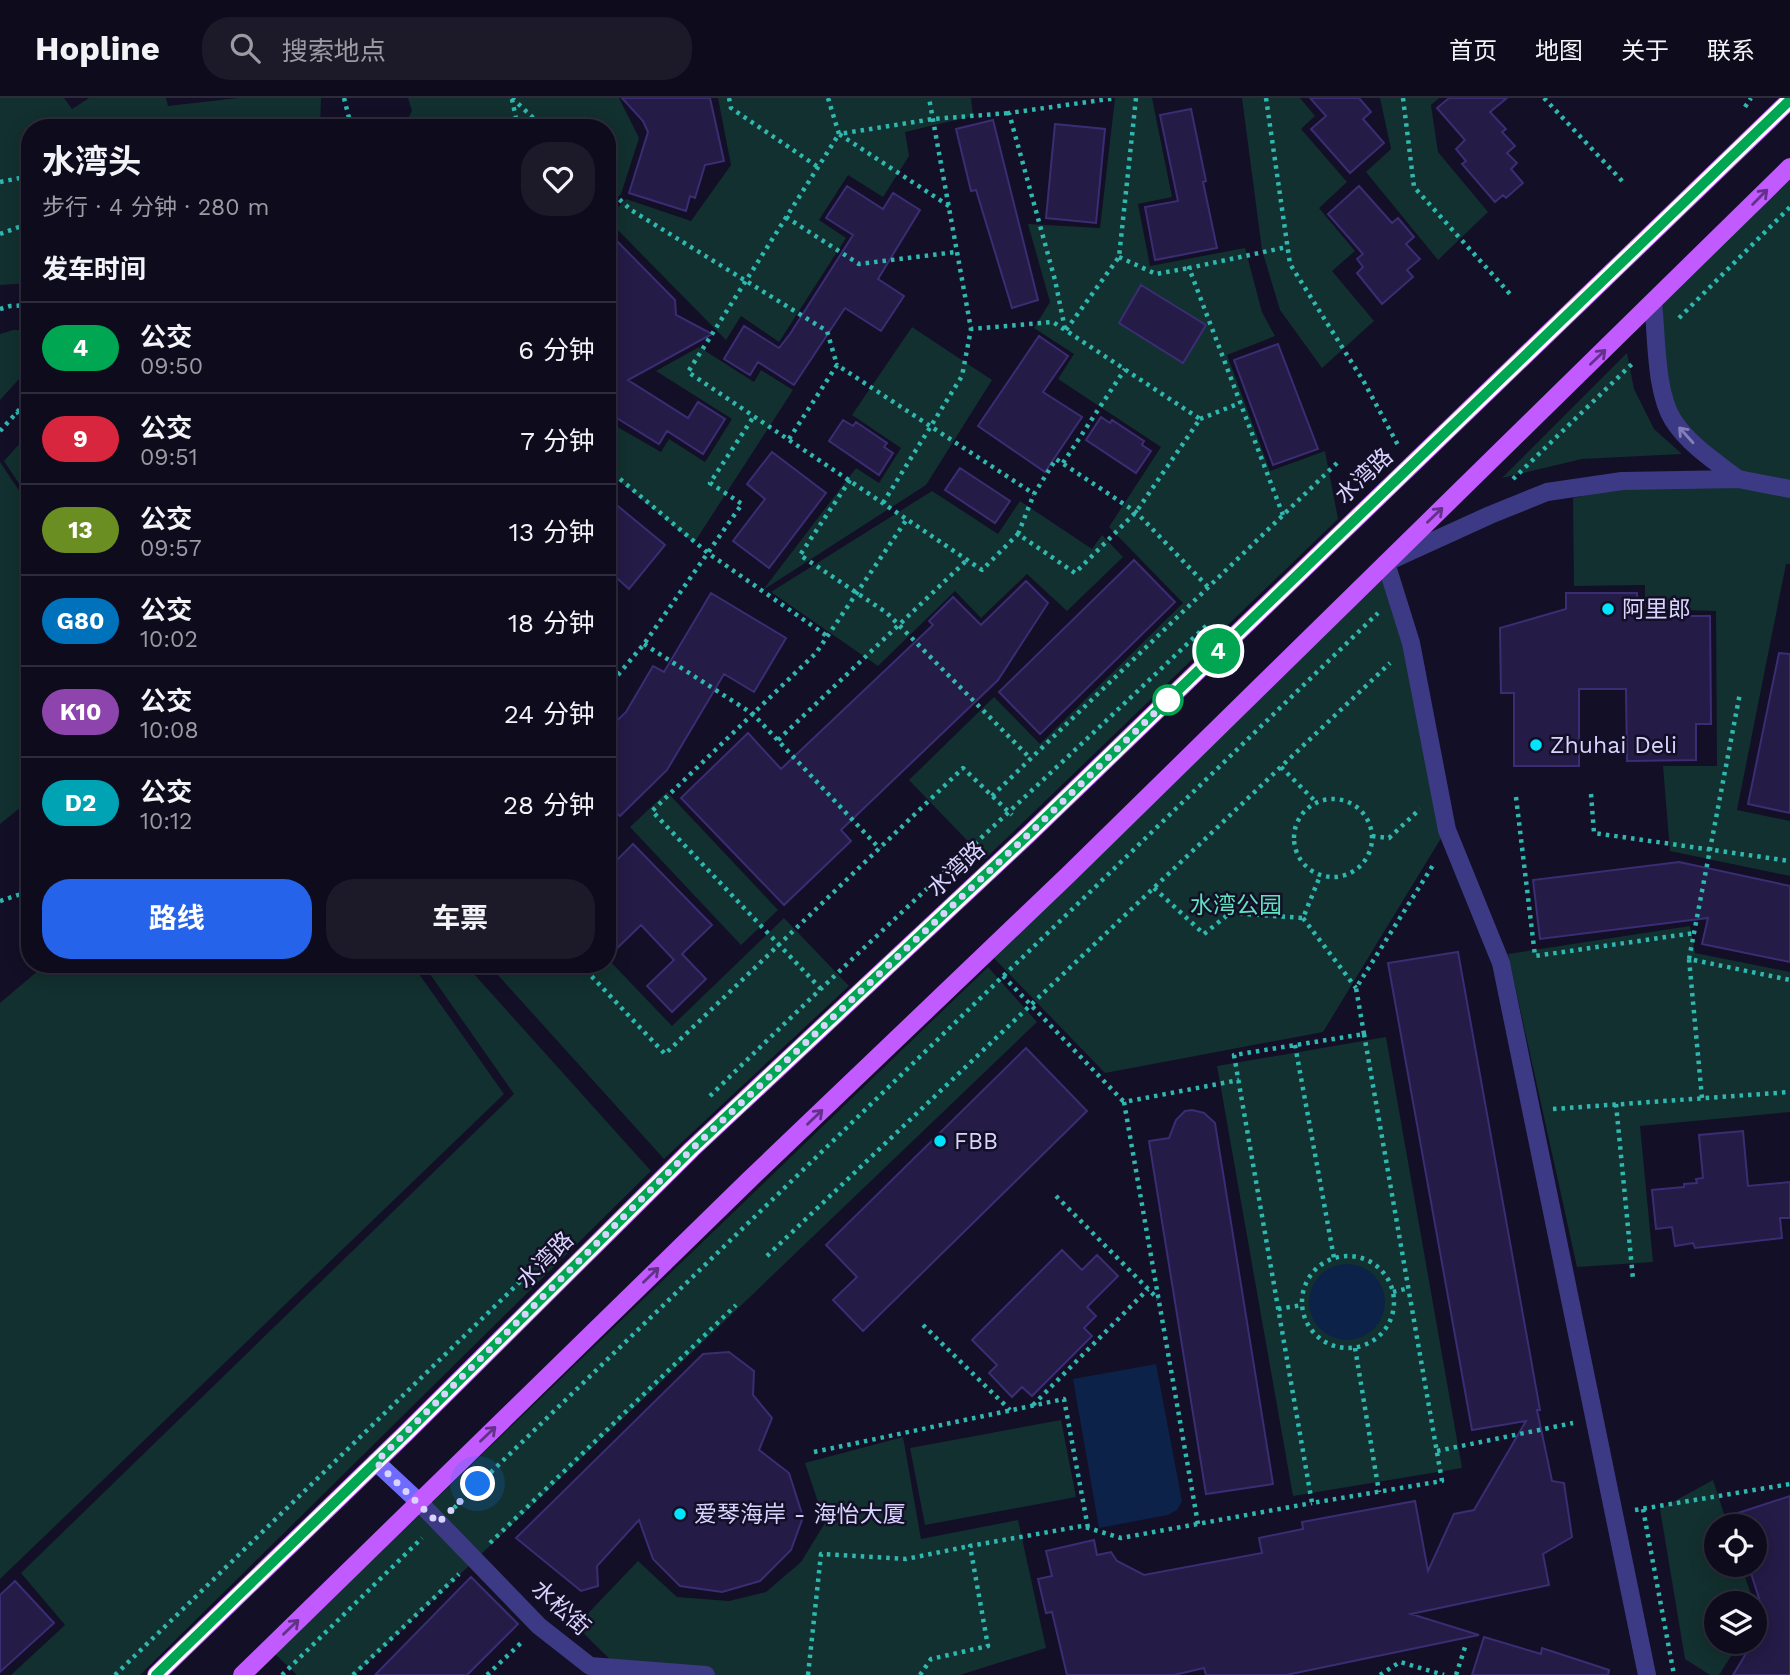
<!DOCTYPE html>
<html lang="zh">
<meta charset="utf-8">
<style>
:root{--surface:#0e0b1c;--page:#1c1929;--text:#f1f3f6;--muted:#9b9ba3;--line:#2e2b3b;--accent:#2563eb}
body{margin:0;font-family:"Work Sans","Noto Sans SC",sans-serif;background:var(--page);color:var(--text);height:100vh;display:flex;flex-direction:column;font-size:26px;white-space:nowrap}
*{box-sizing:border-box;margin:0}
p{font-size:23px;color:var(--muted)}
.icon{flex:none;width:38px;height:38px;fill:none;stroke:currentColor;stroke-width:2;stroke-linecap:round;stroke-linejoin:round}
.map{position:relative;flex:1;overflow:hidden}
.drawer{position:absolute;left:21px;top:21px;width:595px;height:854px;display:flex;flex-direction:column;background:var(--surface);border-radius:28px;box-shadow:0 4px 18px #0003,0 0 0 2px var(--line)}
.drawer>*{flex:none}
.badge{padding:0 14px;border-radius:23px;font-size:24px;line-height:46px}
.tools{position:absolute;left:1704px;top:1416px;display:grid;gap:14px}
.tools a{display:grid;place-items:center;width:63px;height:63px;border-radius:50%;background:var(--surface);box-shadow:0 4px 18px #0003,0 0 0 2px var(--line);font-size:35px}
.you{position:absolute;width:35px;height:35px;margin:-18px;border:5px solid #fff;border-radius:50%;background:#1a73e8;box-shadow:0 0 0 10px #1a73e833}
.map>.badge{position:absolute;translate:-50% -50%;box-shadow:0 0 0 4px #fff}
h2{padding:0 21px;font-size:26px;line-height:63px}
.round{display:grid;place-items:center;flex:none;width:74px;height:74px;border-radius:28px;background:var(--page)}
.summary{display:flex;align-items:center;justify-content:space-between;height:119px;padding:0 21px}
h1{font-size:33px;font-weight:700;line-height:52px}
.primary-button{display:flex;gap:14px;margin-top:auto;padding:14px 21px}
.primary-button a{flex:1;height:80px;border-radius:28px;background:var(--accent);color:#fff;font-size:28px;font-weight:700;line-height:80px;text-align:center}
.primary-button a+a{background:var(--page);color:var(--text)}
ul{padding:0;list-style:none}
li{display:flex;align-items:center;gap:21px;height:91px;padding:0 21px;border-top:2px solid var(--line)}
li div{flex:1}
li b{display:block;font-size:26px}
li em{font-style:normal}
li .badge{min-width:77px;font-weight:700;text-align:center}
header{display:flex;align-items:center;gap:42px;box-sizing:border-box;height:98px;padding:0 35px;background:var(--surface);border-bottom:2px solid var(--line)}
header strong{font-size:33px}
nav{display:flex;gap:38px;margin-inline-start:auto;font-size:24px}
.search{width:490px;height:63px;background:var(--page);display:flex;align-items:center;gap:18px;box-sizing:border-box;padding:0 24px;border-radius:28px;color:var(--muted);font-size:26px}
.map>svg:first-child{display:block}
.green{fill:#12302f}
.water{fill:#0c2248}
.building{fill:#241b47;stroke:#3b2d73;stroke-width:2}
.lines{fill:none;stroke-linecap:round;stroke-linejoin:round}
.path{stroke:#2fb8b0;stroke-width:4.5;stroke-dasharray:3.5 5;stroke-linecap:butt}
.minor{stroke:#3d3a85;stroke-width:18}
.tertiary{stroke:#3d3a85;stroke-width:18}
.secondary{stroke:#6f6bff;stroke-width:18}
.primary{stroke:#c25bff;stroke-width:18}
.oneway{stroke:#623188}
.oneway2{stroke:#837fbc}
.line-casing{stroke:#fff;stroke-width:16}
.line{stroke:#00a651;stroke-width:10}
.walk{stroke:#d9d4ff;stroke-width:7;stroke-dasharray:0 12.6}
.poi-dot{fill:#00e5ff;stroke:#130f26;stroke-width:2.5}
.stop-dot{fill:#fff;stroke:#00a651;stroke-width:3.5}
.labels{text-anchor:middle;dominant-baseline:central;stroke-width:5;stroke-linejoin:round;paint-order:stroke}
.street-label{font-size:23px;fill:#d9d4ff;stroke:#130f26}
.poi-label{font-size:23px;fill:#d9d4ff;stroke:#130f26;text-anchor:start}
.park-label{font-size:23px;fill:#5fe0c0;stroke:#130f26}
</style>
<header>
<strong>Hopline</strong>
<div class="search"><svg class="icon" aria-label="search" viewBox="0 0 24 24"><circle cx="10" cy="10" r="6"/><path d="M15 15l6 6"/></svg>搜索地点</div>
<nav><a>首页</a><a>地图</a><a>关于</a><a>联系</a></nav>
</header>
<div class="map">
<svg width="1790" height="1577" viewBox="0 0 1790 1577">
<rect width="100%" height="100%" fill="#130f26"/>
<!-- green -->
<path class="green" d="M 0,0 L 64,0 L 72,11 L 89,0 L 166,0 L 168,8 L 238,0 L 321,0 L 320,30 L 30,30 L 30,185 L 0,187 Z
M 408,0 L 619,0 L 639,40 L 621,96 L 607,110 L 607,30 L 403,30 L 412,13 Z
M 718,0 L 971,0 L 973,18 L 905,34 L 909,58 L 883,99 L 848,77 L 819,122 L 846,140 L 779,244 L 741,218 L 726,242 L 607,121 L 626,101 L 691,123 L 731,67 Z
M 1115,0 L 1152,0 L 1172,99 L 1138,106 L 1150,168 L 1245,150 L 1262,214 L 1275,238 L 1227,257 L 1270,373 L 1325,353 L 1338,421 L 985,761 L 909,682 L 994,599 L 1040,646 L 1183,505 L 1109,429 L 1161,349 L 1058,281 L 1074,256 L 1034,230 L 1050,204 L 1028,126 L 1100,130 Z
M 1242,0 L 1300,0 L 1315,18 L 1301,31 L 1347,84 L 1319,110 L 1355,153 L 1332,173 L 1374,223 L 1322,270 L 1280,212 L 1262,152 Z
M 1380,0 L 1439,0 L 1431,7 L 1438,54 L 1488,114 L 1438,162 L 1366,74 L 1391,51 Z
M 1790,69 L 1790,390 L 1738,380 L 1673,322 L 1654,205 Z
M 912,229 L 992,282 L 926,387 L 763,492 L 856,370 L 879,385 L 901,350 L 852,317 Z
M 13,232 L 30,232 L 30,269 L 0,302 L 0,236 Z
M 699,249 L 754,284 L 761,272 L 793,292 L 694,445 L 607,373 L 607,323 L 661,354 L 669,341 L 705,364 L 732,321 L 656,273 Z
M 1627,255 L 1634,291 L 1654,331 L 1682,356 L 1582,361 L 1502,380 Z
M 30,334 L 30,402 L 4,363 Z
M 0,364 L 30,409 L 30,702 L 0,726 Z
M 1738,388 L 1790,398 L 1790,466 L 1786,466 L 1737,712 L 1790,723 L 1790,778 L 1670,753 L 1663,668 L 1717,668 L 1716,513 L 1645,511 L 1645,487 L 1574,488 L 1573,400 L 1626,389 Z
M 932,393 L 998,436 L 1020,403 L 1092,451 L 1102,437 L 1123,459 L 1067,513 L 1027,476 L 981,520 L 955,493 L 878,568 L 771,494 Z
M 1386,466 L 1446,732 L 1323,934 L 1105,975 L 988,854 Z
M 667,694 L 778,812 L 741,847 L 630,729 Z
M 784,820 L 849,888 L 664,1061 L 488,866 L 607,866 L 607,860 L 672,928 Z
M 1690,828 L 1695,855 L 1790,874 L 1790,1014 L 1640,1028 L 1653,1164 L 1577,1169 L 1508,856 Z
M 46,866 L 412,866 L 504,996 L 0,1481 L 0,905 Z
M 423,866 L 465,866 L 651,1073 L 140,1577 L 11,1577 L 65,1527 L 21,1475 L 514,996 Z
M 988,869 L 1037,924 L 355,1577 L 297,1577 L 275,1556 Z
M 1386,939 L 1462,1370 L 1293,1398 L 1217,968 Z
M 1061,1322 L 1076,1399 L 925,1427 L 910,1350 Z
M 903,1339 L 921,1441 L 1018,1422 L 1046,1550 L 960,1577 L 626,1577 L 576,1528 L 638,1463 L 677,1499 L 729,1503 L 766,1494 L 801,1464 L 825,1425 L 805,1365 Z
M 1713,1382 L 1728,1428 L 1717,1428 L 1717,1466 L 1741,1467 L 1754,1505 L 1717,1505 L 1717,1544 L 1740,1544 L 1719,1577 L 1710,1577 L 1685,1561 L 1660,1411 Z"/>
<!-- water -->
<path class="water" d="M1309 1204a38 38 0 1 1 76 0a38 38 0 1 1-76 0Z
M 1156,1266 L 1182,1403 L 1177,1412 L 1168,1417 L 1099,1430 L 1073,1281 Z"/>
<!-- building -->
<path class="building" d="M 622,0 L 710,0 L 724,63 L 705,67 L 695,100 L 690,98 L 686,113 L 629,95 L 648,34 L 643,23 Z
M 1310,0 L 1359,0 L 1371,14 L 1363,21 L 1384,45 L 1350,75 L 1311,31 L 1326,18 Z
M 1449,0 L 1507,0 L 1490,14 L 1506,31 L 1502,34 L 1515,48 L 1507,55 L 1517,65 L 1511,71 L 1523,85 L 1506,100 L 1503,97 L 1495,104 L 1462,66 L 1466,63 L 1456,51 L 1465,42 L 1437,10 Z
M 1191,11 L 1206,83 L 1203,84 L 1217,150 L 1155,162 L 1145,109 L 1178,103 L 1160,17 Z
M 993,22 L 1038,202 L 1012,210 L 976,92 L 971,93 L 956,31 Z
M 1055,26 L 1105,31 L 1096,125 L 1046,120 Z
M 847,88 L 883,111 L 893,95 L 920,112 L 878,181 L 904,198 L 881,233 L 845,210 L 794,287 L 758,264 L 750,277 L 724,261 L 744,228 L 779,250 L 790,236 L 853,137 L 826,120 Z
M 1359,88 L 1392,125 L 1398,120 L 1414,139 L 1406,146 L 1420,161 L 1407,172 L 1413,179 L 1382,206 L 1357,175 L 1363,169 L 1357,161 L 1363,156 L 1328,116 Z
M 607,133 L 675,202 L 676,217 L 712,236 L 628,282 L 688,320 L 698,304 L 725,321 L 703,356 L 667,333 L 659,346 L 607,314 Z
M 1141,187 L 1206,227 L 1183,265 L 1119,225 Z
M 1039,238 L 1068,258 L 1043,294 L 1082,319 L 1045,374 L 978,328 Z
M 1278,246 L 1318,351 L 1273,367 L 1234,262 Z
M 1101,319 L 1110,325 L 1112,322 L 1144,343 L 1142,347 L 1151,353 L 1136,375 L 1086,342 Z
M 843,322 L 853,328 L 856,324 L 887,345 L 884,349 L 893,355 L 879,377 L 829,343 Z
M 772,354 L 826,395 L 769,470 L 733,443 L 765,401 L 747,386 Z
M 960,370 L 1010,403 L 995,425 L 945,392 Z
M 607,399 L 665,447 L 629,491 L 607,471 Z
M 1134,462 L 1175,504 L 1040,636 L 999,594 Z
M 1026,483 L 1048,505 L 998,582 L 841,732 L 851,743 L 784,807 L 681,700 L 748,635 L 781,671 L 933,527 L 929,523 L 953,499 L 981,527 Z
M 711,495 L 786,540 L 754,594 L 724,576 L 667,672 L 620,718 L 607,706 L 607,632 L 626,614 L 653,568 L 664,574 Z
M 1566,495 L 1637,495 L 1638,518 L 1710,518 L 1711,626 L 1696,626 L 1696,662 L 1627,663 L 1626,591 L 1579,591 L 1579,668 L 1514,668 L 1514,595 L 1501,595 L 1500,530 L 1566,511 Z
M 1779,555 L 1790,556 L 1790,715 L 1748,706 Z
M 633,746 L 712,827 L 682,856 L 706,881 L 672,914 L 647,888 L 674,862 L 641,827 L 607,860 L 607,752 L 618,761 Z
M 1679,764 L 1790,788 L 1790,864 L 1702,846 L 1708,820 L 1540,841 L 1533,782 Z
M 1458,854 L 1540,1312 L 1537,1312 L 1552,1383 L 1564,1385 L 1572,1439 L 1543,1456 L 1549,1487 L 1411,1516 L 1479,1537 L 1286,1577 L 1206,1577 L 1204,1570 L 1174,1577 L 1067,1577 L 1052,1514 L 1046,1515 L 1038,1481 L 1052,1478 L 1046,1453 L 1094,1442 L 1097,1457 L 1111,1454 L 1117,1463 L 1144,1477 L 1262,1455 L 1259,1440 L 1303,1431 L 1302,1424 L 1415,1403 L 1428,1473 L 1454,1416 L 1474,1412 L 1526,1323 L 1472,1332 L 1388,865 Z
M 1026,950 L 1087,1013 L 863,1233 L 833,1202 L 857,1179 L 826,1147 Z
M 1192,1012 L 1204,1015 L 1215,1025 L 1273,1386 L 1206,1396 L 1149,1043 L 1169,1040 L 1176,1022 L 1185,1013 Z
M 1743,1033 L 1748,1088 L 1790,1084 L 1790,1120 L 1780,1120 L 1782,1140 L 1695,1150 L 1693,1145 L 1675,1148 L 1672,1129 L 1656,1131 L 1652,1092 L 1684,1089 L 1684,1086 L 1697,1085 L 1696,1081 L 1703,1080 L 1699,1037 Z
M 1062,1152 L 1082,1172 L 1097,1157 L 1118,1178 L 1087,1209 L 1096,1218 L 1084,1230 L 1092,1238 L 1032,1298 L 1022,1289 L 1012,1299 L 989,1275 L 997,1267 L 972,1242 Z
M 729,1254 L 754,1273 L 753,1297 L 772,1320 L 759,1352 L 789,1375 L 803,1419 L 791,1452 L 760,1483 L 722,1494 L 680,1488 L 653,1461 L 639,1422 L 597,1468 L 598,1488 L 581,1493 L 516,1440 L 703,1256 Z
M 1790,1398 L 1790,1577 L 1733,1577 L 1753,1544 L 1755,1544 L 1766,1522 L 1748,1466 L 1755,1466 L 1755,1428 L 1736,1428 L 1732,1417 Z
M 471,1479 L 518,1526 L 467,1577 L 375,1577 Z
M 15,1483 L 54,1525 L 0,1574 L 0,1497 Z
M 1484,1539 L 1541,1556 L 1542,1550 L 1609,1572 L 1608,1577 L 1472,1577 Z"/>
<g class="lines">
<!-- path -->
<path class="path" d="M 344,0 L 350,24 L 364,30
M 512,0 L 544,30
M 729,0 L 731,10 L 818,69
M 828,0 L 839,36 L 933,21 L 1009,15
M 1266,0 L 1290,166 L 1364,284 L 1399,349
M 1403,0 L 1414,89 L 1510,196
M 1544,0 L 1624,85
M 512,1 L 518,30
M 1745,9 L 1751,0
M 0,84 L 30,78
M 607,90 L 631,112 L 827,233 L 837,267
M 949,108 L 839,36 L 688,274 L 982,472 L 1018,436 L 1075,475 L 1136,414 L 1200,321 L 1053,224 L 971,231
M 786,119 L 859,166 L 956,154
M 0,136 L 30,125
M 1119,159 L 1156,176 L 1189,170
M 0,211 L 10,208 L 30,207
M 1679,220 L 1790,109
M 1065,231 L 1055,182 L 1009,15 L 1116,0
M 1066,232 L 1119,159 L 1136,0
M 17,313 L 30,337
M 1200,321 L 1240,305
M 0,333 L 30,300
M 789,341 L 837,267 L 1034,396
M 1063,365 L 1125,271
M 607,370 L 708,455 L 827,538
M 1513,381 L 1635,263
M 850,382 L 800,457 L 887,515 L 1031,661
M 883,405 L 962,278 L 971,231 L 929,0
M 1283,417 L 1189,170 L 1287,149
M 1018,436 L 1034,396 L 1056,361 L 1136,414 L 1208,489
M 644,546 L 753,616 L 880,751
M 607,590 L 644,546 L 742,406 L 710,385 L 754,318
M 778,642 L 967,462
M 1281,669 L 1316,704
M 1591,696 L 1594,735 L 1790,763
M 992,698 L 1337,365
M 1516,699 L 1535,858 L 1694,835
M1294 740a39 39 0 1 1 78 0a39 39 0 1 1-78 0Z
M 1372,738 L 1389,740 L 1420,711
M 1154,790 L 1204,836 L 1230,815 L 1303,820 L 1320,778
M 0,803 L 30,793
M 1303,820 L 1356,890
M 1689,861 L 1740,595
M 580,866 L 665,956 L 963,670 L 1012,717
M 1003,878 L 1124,1004
M 821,891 L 652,713 L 816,555 L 907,421
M 1364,936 L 1442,1383 L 1312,1405 L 1234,957 Z
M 1364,936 L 1356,890 L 1435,764
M 1295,947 L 1334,1160
M 710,998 C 873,838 1042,685 1207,527
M 1702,1000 L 1689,861 L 1790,882
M 1616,1006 L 1633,1181
M 1553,1011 L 1790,994
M 1056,1098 L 1158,1201
M 767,1158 L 1390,565
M1302 1204a46 46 0 1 1 92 0a46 46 0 1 1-92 0Z
M 1393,1194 L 1409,1190
M 1278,1211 L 1302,1207
M 923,1227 L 1010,1312
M 1355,1250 L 1379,1394
M 1033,1307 L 1148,1191
M 1437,1353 L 1573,1325
M 814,1354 L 1064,1301 L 1088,1430
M 454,1410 L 1378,515
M 1643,1411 L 1674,1577
M 1635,1412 L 1790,1386
M 1198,1426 L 1124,1004 L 1239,982
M 490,1445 L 736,1207
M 115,1577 L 526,1178
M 282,1577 L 422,1440
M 353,1577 L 459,1476
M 487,1577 L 522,1544
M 808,1577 L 821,1456 L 906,1461 L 970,1448
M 920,1577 L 931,1561 L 988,1548 L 970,1448 L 1082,1428 L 1121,1440 L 1312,1405
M 1380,1577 L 1400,1564 L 1444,1577
M 1456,1577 L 1466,1546"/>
<!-- minor -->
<path class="minor" d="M 1653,205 C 1657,239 1655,293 1673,322 C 1689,347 1716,364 1738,381
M 1386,465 L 1411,545 L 1447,732 L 1501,865 L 1647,1577
M 419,1404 L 539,1528 L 590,1568 L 706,1577"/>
<!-- tertiary -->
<path class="tertiary" d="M 1389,463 L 1490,417 L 1547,394 L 1622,383 L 1738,381 L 1790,391"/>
<!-- secondary -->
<path class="secondary" d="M 376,1364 L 419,1404"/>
<!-- primary -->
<path class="primary" d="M 156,1577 L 405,1336 L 692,1051 L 1030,735 L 1790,2
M 242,1577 L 749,1082 L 1069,776 L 1790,69"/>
</g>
<!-- one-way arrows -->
<defs><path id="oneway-shaft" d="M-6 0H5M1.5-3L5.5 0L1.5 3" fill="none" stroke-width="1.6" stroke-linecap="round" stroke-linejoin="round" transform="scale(1.75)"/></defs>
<g class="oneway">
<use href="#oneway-shaft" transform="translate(1760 99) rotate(-45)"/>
<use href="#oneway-shaft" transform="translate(1598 259) rotate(-44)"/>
<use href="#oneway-shaft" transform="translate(1435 417) rotate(-44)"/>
<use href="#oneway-shaft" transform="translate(815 1019) rotate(-44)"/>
<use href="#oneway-shaft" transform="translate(651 1177) rotate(-44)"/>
<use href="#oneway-shaft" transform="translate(488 1336) rotate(-44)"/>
<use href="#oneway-shaft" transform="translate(291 1529) rotate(-44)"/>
</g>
<use class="oneway2" href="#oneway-shaft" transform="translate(1686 337) rotate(-132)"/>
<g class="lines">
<!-- line casing -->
<g class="line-casing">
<path id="line" d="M 156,1577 L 405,1336 L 692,1051 L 1030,735 L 1790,2"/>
</g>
<!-- line -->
<use href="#line" class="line"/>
<!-- walk -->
<path class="walk" d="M 478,1386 L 438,1425 L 376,1364 L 692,1051 L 1030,735 L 1168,602"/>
</g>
<!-- markers -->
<g class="poi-dot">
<circle cx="1608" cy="511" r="7"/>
<circle cx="1536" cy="647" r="7"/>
<circle cx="940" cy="1043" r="7"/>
<circle cx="680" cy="1416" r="7"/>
</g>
<circle class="stop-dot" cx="1168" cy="602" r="14"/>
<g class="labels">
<!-- street labels -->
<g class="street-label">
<text transform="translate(1364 378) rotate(-43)">水湾路</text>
<text transform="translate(956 771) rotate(-43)">水湾路</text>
<text transform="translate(545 1162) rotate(-45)">水湾路</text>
<text transform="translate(561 1510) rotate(42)">水松街</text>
</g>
<!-- poi labels -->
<g class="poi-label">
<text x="1622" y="511">阿里郎</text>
<text x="1550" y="647">Zhuhai Deli</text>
<text x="954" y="1043">FBB</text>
<text x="694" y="1416">爱琴海岸 - 海怡大厦</text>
</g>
<!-- park labels -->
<g class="park-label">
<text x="1236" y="807">水湾公园</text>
</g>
</g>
</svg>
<div class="tools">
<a><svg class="icon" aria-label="locate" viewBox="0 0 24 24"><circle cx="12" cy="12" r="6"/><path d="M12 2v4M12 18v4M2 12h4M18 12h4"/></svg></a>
<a><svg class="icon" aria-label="layers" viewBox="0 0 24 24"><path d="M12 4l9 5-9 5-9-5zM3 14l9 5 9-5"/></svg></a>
</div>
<div class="you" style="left:478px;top:1386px"></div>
<b class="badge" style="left:1218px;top:553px;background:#00a651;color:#fff">4</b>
<section class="drawer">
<div class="summary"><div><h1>水湾头</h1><p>步行 · 4 分钟 · 280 m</p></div><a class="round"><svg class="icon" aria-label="heart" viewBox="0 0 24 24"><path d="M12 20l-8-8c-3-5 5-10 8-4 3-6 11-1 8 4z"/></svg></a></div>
<h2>发车时间</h2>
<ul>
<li><span class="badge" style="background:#00a651;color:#fff">4</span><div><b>公交</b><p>09:50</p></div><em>6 分钟</em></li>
<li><span class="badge" style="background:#d7263d;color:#fff">9</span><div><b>公交</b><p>09:51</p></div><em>7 分钟</em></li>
<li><span class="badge" style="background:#6b8e23;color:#fff">13</span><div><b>公交</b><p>09:57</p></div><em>13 分钟</em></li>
<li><span class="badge" style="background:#0072bc;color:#fff">G80</span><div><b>公交</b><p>10:02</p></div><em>18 分钟</em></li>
<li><span class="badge" style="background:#8e44ad;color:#fff">K10</span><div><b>公交</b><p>10:08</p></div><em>24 分钟</em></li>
<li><span class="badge" style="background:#00a3b4;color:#fff">D2</span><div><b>公交</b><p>10:12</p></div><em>28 分钟</em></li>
</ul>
<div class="primary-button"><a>路线</a><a>车票</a></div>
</section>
</div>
